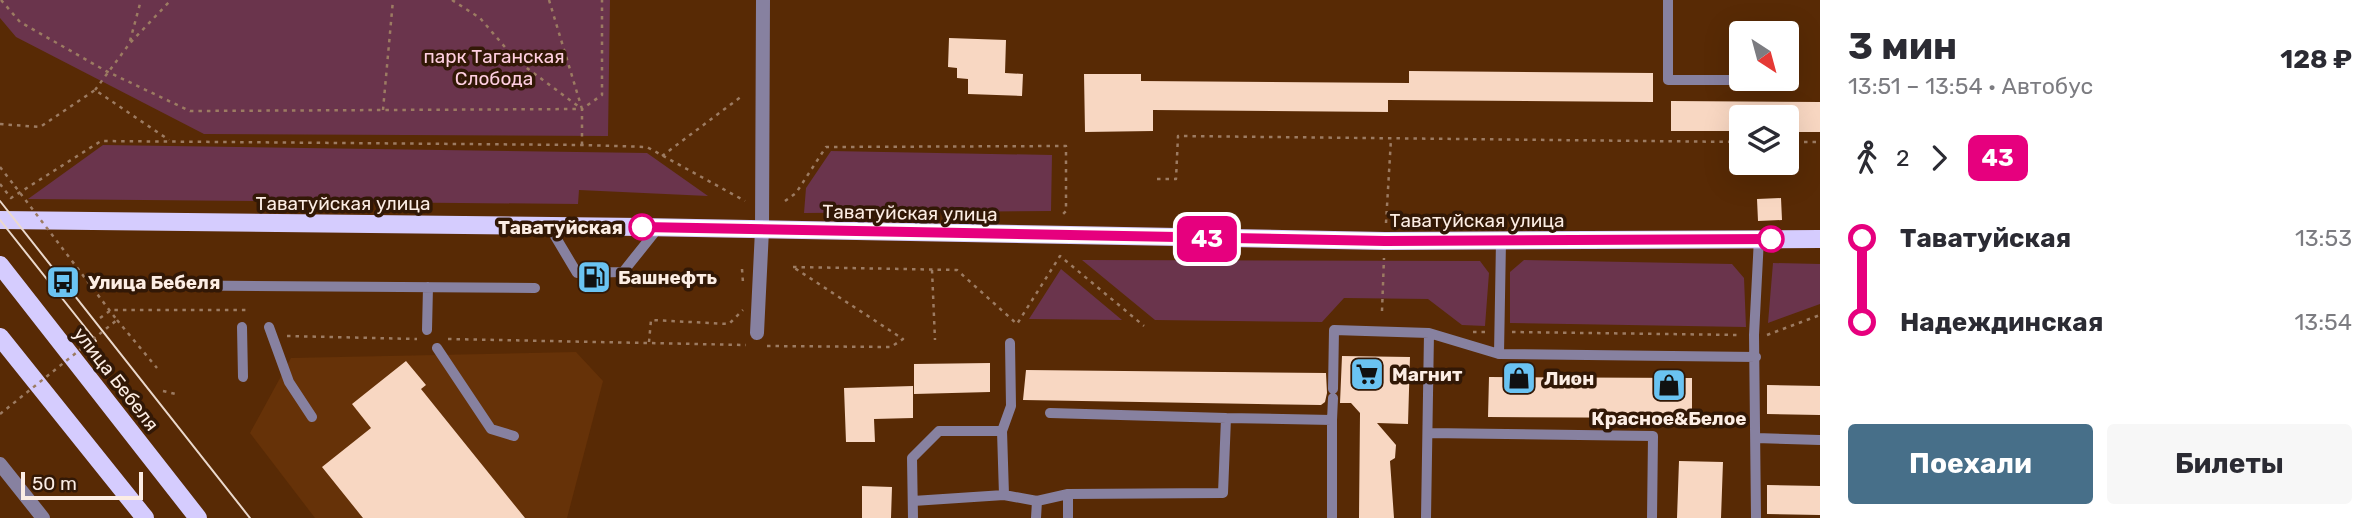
<!DOCTYPE html>
<html lang="ru">
<meta charset="utf-8">
<style>
:root{--surface:#fff;--page:#f7f7f7;--text:#2b2b33;--muted:#7c7c81;--accent:#476f89}
body{margin:0;font-family:Rubik,sans-serif;background:var(--page);color:var(--text);height:100vh;display:flex;flex-direction:column;font-size:26px;white-space:nowrap}
*{box-sizing:border-box;margin:0}
p{font-size:23px;color:var(--muted)}
.icon{flex:none;width:38px;height:38px;fill:none;stroke:currentColor;stroke-width:2;stroke-linecap:round;stroke-linejoin:round}
.map{position:relative;flex:1;overflow:hidden}
.sheet{display:flex;flex-direction:column;background:var(--surface);width:560px}
.sheet>*{flex:none}
.badge{padding:0 14px;border-radius:10px;font-size:24px;line-height:46px}
.needle{width:46px;rotate:144deg}
.fabs{position:absolute;left:1729px;top:21px;display:grid;gap:14px}
.fabs a{display:grid;place-items:center;width:70px;height:70px;border-radius:7px;background:var(--surface);box-shadow:0 7px 28px #0002;font-size:35px}
.scale{position:absolute;left:21px;bottom:18px;width:122px;box-sizing:border-box;padding-left:7px;border:4px solid #fcede4;border-top:0;font-size:19px;line-height:24px;white-space:nowrap;color:#fcede4;-webkit-text-stroke:5px #321806;paint-order:stroke}
.map>.badge{position:absolute;translate:-50% -50%;box-shadow:0 0 0 4px #fff}
.legs{display:flex;align-items:center;gap:10px;height:77px;padding:0 28px;font-size:23px}
.legs p{margin-inline-start:auto}
.summary{display:flex;align-items:center;justify-content:space-between;height:119px;padding:0 28px}
h1{font-size:38px;font-weight:700;line-height:52px}
.action{display:flex;gap:14px;margin-top:auto;padding:14px 28px}
.action a{flex:1;height:80px;border-radius:7px;background:var(--accent);color:#fff;font-size:28px;font-weight:700;line-height:80px;text-align:center}
.action a+a{background:var(--page);color:var(--text)}
ul{padding:0 28px;list-style:none}
li{display:flex;align-items:center;gap:24px;height:84px;font-size:26px}
li i{display:grid;place-items:center;width:10px;height:100%;margin:0 9px;background:currentColor}
li i::after{content:'';width:18px;height:18px;margin:-9px;border:5px solid;border-radius:50%;background:var(--surface)}
li p{margin-inline-start:auto}
li:first-child i{background:linear-gradient(#0000 50%,currentColor 0)}
li:last-child i{background:linear-gradient(currentColor 50%,#0000 0)}
main{display:flex;flex:1;min-height:0}
.map>svg:first-child{display:block}
.built{fill:#663208}
.green{fill:#6a344c}
.building{fill:#f8d7c2}
.lines{fill:none;stroke-linecap:round;stroke-linejoin:round}
.path{stroke:#9c7b62;stroke-width:2.5;stroke-dasharray:3.5 5;stroke-linecap:butt}
.lane{stroke:#8781a0;stroke-width:10}
.street{stroke:#8781a0;stroke-width:14}
.primary{stroke:#d5ccfe;stroke-width:18}
.tram{stroke:#ebd9cd;stroke-width:2}
.path-bridge{stroke:#9c7b62;stroke-width:2.5;stroke-dasharray:3.5 5;stroke-linecap:butt}
.line-1-casing{stroke:#fff;stroke-width:16}
.line-1{stroke:#e6007e;stroke-width:10}
.stop-1-dot{fill:#fff;stroke:#e6007e;stroke-width:3.5}
.labels{text-anchor:middle;dominant-baseline:central;stroke-width:7;stroke-linejoin:round;paint-order:stroke}
.park-label{font-size:19px;fill:#ffcfe1;stroke:#321806}
.street-label{font-size:19px;fill:#fcede4;stroke:#321806}
.stop-label{font-size:19px;font-weight:bold;fill:#fcede4;stroke:#321806;text-anchor:end}
.poi-label{font-size:19px;font-weight:bold;fill:#fcede4;stroke:#321806;text-anchor:start}
</style>
<main>
<div class="map">
<svg width="1820" height="518" viewBox="0 0 1820 518">
<rect width="100%" height="100%" fill="#582a05"/>
<!-- built -->
<path class="built" d="M 576,352 L 603,381 L 567,518 L 315,518 L 250,433 L 291,358 Z"/>
<!-- green -->
<path class="green" d="M 0,0 L 610,0 L 608,136 L 204,134 L 16,37 L 0,18 Z
M 103,145 L 647,153 L 708,196 L 579,190 L 578,204 L 28,199 Z
M 831,151 L 1052,155 L 1051,211 L 804,213 L 806,188 Z
M 1082,260 L 1480,261 L 1489,273 L 1485,326 L 1462,325 L 1428,299 L 1344,298 L 1322,322 L 1155,320 Z
M 1524,260 L 1732,264 L 1744,278 L 1746,327 L 1510,323 L 1510,272 Z
M 1773,263 L 1820,264 L 1820,304 L 1768,323 Z
M 1061,269 L 1122,320 L 1029,319 Z"/>
<!-- building -->
<path class="building" d="M 949,38 L 1006,40 L 1005,73 L 1023,74 L 1022,96 L 968,94 L 968,79 L 957,78 L 957,68 L 948,67 Z
M 1409,71 L 1653,73 L 1653,102 L 1388,100 L 1388,112 L 1153,110 L 1153,131 L 1085,132 L 1084,74 L 1141,74 L 1141,81 L 1409,83 Z
M 1671,101 L 1820,102 L 1820,132 L 1787,132 L 1787,117 L 1741,117 L 1741,131 L 1671,131 Z
M 1781,198 L 1782,220 L 1758,221 L 1757,199 Z
M 1342,356 L 1410,357 L 1408,424 L 1377,423 L 1396,445 L 1395,458 L 1390,461 L 1394,518 L 1359,518 L 1360,413 L 1351,403 L 1340,403 Z
M 406,361 L 426,385 L 421,389 L 525,518 L 363,518 L 322,467 L 371,428 L 352,404 Z
M 990,363 L 990,392 L 914,394 L 914,364 Z
M 1026,370 L 1326,373 L 1327,393 L 1325,402 L 1321,405 L 1023,400 Z
M 1489,377 L 1692,378 L 1692,418 L 1488,417 Z
M 1767,385 L 1820,386 L 1820,415 L 1767,414 Z
M 913,386 L 913,418 L 874,419 L 875,442 L 846,442 L 844,388 Z
M 1679,461 L 1723,462 L 1721,518 L 1677,518 Z
M 1767,485 L 1820,486 L 1820,515 L 1767,514 Z
M 862,486 L 892,487 L 891,518 L 862,518 Z"/>
<g class="lines">
<!-- path -->
<path class="path" d="M 1,0 L 20,22 L 106,71 L 190,111 L 582,109
M 452,0 L 480,18 L 516,60 L 582,109
M 549,0 L 582,109
M 130,41 L 141,0
M 95,90 L 130,43 L 171,0
M 383,110 L 393,0
M 0,124 L 40,127 L 95,90 L 169,140
M 1787,142 L 1820,142
M 582,145 L 582,109 L 602,95 L 602,0
M 662,156 L 742,96
M 0,167 L 14,185
M 1157,179 L 1176,179 L 1178,136 L 1741,142
M 0,184 L 11,198 L 101,141 L 582,145 L 647,147 L 745,201
M 785,201 L 796,193 L 826,147 L 1066,146 L 1066,211 L 1060,217
M 1386,223 L 1391,139
M 793,267 L 957,270 L 1017,324 L 1060,256 L 1144,326
M 742,269 L 743,283
M 932,270 L 935,340
M 1382,311 L 1384,258
M 100,318 L 111,310 L 248,310
M 117,320 L 157,368
M 1473,332 L 1488,332
M 1512,332 L 1740,335
M 1767,335 L 1820,315
M 287,336 L 417,339
M 448,339 L 746,345
M 649,342 L 651,320 L 729,324 L 743,310
M 767,346 L 891,347 L 903,339 L 793,267
M 163,391 L 176,394"/>
<!-- lane -->
<path class="lane" d="M 1668,0 L 1668,80 L 1732,80
M 549,226 L 577,273 L 623,272 L 659,227
M 133,285 L 535,288
M 242,327 L 243,377
M 269,327 L 289,382 L 312,417
M 427,330 L 428,287
M 437,348 L 491,429 L 514,436
M 1499,354 L 1501,241
M 1333,389 L 1334,330 L 1429,333 L 1499,354 L 1756,357
M 1050,413 L 1226,418
M 1428,433 L 1653,436 L 1652,518
M 1756,438 L 1820,440
M 1004,495 L 1002,431 L 1011,406 L 1010,343
M 913,501 L 1004,495 L 1037,501 L 1068,494 L 1223,493 L 1226,418 L 1332,420 L 1333,398
M 913,518 L 912,458 L 939,431 L 1002,431
M 1036,518 L 1037,501
M 1068,518 L 1068,494
M 1332,518 L 1332,420
M 1426,518 L 1429,333
M 1756,518 L 1754,335 L 1759,238"/>
<!-- street -->
<path class="street" d="M 757,333 L 762,230 L 763,0
M 0,464 L 43,518"/>
<!-- primary -->
<path class="primary" d="M 0,220 L 642,227 L 1385,241 L 1820,239
M 0,265 L 198,518
M 0,337 L 145,518"/>
<!-- tram -->
<path class="tram" d="M 0,201 L 250,518
M 0,220 L 96,341"/>
<!-- path-bridge -->
<path class="path-bridge" d="M 0,414 L 117,320 L 14,185"/>
</g>
<g class="lines">
<!-- line-1 casing -->
<g class="line-1-casing">
<path id="line-1" d="M 642,227 L 1385,241 L 1771,239"/>
</g>
<!-- line-1 -->
<use href="#line-1" class="line-1"/>
</g>
<!-- icons -->
<defs>
<g id="fuel-square" transform="scale(1.75)"><rect x="-9" y="-9" width="18" height="18" rx="4" fill="#6ac3f2" stroke="#321806"/><path d="M-5.5-6h7V0h2V4h1.3V-2.5L3-4.5l.8-.8L6-3V5H2.5V1h-1V6h-7ZM-4.2-4.7v3.2H.2V-4.7Z" fill="#111"/></g>
<g id="bus-square" transform="scale(1.75)"><rect x="-9" y="-9" width="18" height="18" rx="4" fill="#6ac3f2" stroke="#321806"/><path d="M-5-6H5V4H4V6H2V4H-2V6H-4V4H-5ZM-3.5-4V0h7V-4ZM-3.5 1.2v1.5H-2V1.2ZM2 1.2v1.5H3.5V1.2Z" fill="#111"/></g>
<g id="supermarket-square" transform="scale(1.75)"><rect x="-9" y="-9" width="18" height="18" rx="4" fill="#6ac3f2" stroke="#321806"/><path d="M-6-5.5h2.5l.6 2H6L4.5 2H-2.5L-4.4-4H-6ZM-1.5 3.2a1.3 1.3 0 1 0 .1 0ZM3 3.2a1.3 1.3 0 1 0 .1 0Z" fill="#111"/></g>
<g id="shop-square" transform="scale(1.75)"><rect x="-9" y="-9" width="18" height="18" rx="4" fill="#6ac3f2" stroke="#321806"/><path d="M-5-2.5h2.3a2.7 3.5 0 0 1 5.4 0H5L5.5 6h-11ZM-1.5-2.5h3a1.5 2.3 0 0 0-3 0Z" fill="#111"/></g>
</defs>
<g fill-rule="evenodd">
<use href="#fuel-square" x="594" y="277"/>
<use href="#bus-square" x="63" y="282"/>
<use href="#supermarket-square" x="1367" y="374"/>
<use href="#shop-square" x="1519" y="378"/>
<use href="#shop-square" x="1669" y="385"/>
</g>
<!-- markers -->
<g class="stop-1-dot">
<circle cx="642" cy="227" r="12"/>
<circle cx="1771" cy="239" r="12"/>
</g>
<g class="labels">
<!-- park labels -->
<g class="park-label">
<text x="494" y="56">парк Таганская<tspan x="494" dy="22">Слобода</tspan></text>
</g>
<!-- street labels -->
<g class="street-label">
<text x="343" y="203">Таватуйская улица</text>
<text transform="translate(910 213) rotate(1)">Таватуйская улица</text>
<text x="1477" y="220">Таватуйская улица</text>
<text transform="translate(116 379) rotate(52)">улица Бебеля</text>
</g>
<!-- stop labels -->
<g class="stop-label">
<text x="623" y="227">Таватуйская</text>
</g>
<!-- poi labels -->
<g class="poi-label">
<text x="618" y="277">Башнефть</text>
<text x="88" y="282">Улица Бебеля</text>
<text x="1392" y="374">Магнит</text>
<text x="1544" y="378">Лион</text>
<text x="1669" y="418" text-anchor="middle">Красное&amp;Белое</text>
</g>
</g>
</svg>
<div class="fabs">
<a><svg class="needle" viewBox="-14 -14 28 28"><path d="M0-13l5 13h-10z" fill="#e53935"/><path d="M0 13l5-13h-10z" fill="#7c7c81"/></svg></a>
<a><svg class="icon" aria-label="layers" viewBox="0 0 24 24"><path d="M12 4l9 5-9 5-9-5zM3 14l9 5 9-5"/></svg></a>
</div>
<div class="scale">50 m</div>
<b class="badge" style="left:1207px;top:239px;background:#e6007e;color:#fff">43</b>
</div>
<section class="sheet">
<div class="summary"><div><h1>3 мин</h1><p>13:51 – 13:54 · Автобус</p></div><b>128 ₽</b></div>
<div class="legs"><svg class="icon" aria-label="walk" viewBox="0 0 24 24"><circle cx="13" cy="4" r="2"/><path d="M13 8l-2 6 4 7M11 14l-3 7M7 12l3-4h3l4 4"/></svg>2<svg class="icon" aria-label="forward" viewBox="0 0 24 24"><path d="M9 5l7 7-7 7"/></svg><b class="badge" style="background:#e6007e;color:#fff">43</b></div>
<ul>
<li><i style="color:#e6007e"></i><b>Таватуйская</b><p>13:53</p></li>
<li><i style="color:#e6007e"></i><b>Надеждинская</b><p>13:54</p></li>
</ul>
<div class="action"><a>Поехали</a><a>Билеты</a></div>
</section>
</main>
